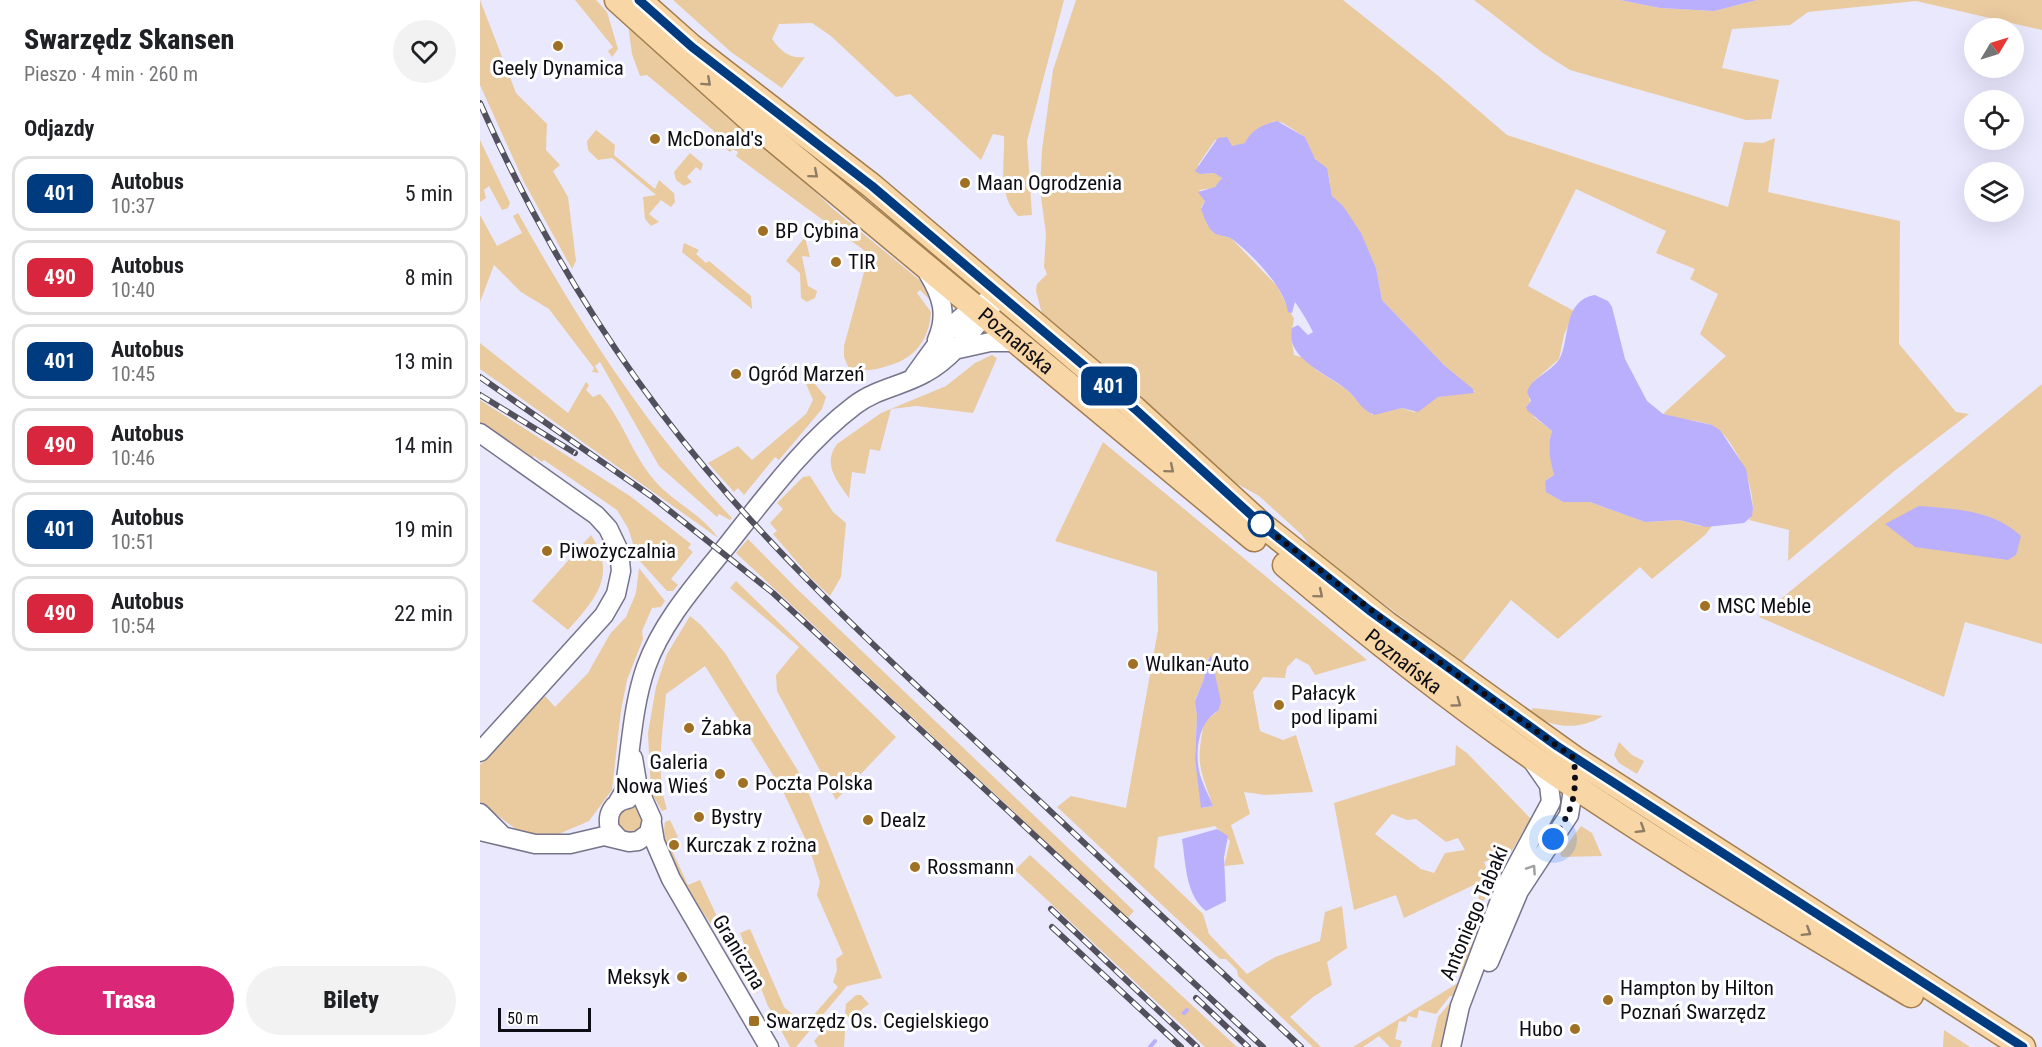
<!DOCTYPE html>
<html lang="pl">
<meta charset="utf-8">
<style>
:root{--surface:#fff;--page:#f2f2f2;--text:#202124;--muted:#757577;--line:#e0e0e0;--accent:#db2777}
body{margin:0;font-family:"Roboto Condensed",sans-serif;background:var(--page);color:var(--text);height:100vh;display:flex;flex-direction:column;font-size:22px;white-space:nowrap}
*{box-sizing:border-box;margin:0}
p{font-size:20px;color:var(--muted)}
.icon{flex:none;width:33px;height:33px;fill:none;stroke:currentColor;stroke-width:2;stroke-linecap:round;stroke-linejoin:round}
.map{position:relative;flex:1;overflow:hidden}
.details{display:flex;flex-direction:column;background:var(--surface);width:480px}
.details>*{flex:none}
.badge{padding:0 12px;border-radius:9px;font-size:21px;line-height:39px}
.needle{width:39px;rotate:52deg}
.fabs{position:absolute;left:1484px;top:18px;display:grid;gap:12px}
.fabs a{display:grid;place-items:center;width:60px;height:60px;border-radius:50%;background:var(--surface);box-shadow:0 6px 24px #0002;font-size:30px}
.scale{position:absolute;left:18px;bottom:15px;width:93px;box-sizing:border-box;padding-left:6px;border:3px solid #0e0d15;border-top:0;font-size:16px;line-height:21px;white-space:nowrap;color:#0e0d15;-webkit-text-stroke:4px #fff;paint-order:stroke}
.you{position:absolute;width:30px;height:30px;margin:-15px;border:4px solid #fff;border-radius:50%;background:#1a73e8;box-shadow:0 0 0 9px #1a73e833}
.map>.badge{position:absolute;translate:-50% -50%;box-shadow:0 0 0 3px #fff}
h2{padding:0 24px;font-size:22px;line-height:54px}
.round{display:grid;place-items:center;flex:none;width:63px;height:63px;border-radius:32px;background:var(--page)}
.overview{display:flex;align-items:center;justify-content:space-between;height:102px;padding:0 24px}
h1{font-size:28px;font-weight:800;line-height:45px}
.cta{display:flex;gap:12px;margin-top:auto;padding:12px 24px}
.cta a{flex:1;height:69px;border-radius:36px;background:var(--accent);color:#fff;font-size:24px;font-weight:800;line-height:69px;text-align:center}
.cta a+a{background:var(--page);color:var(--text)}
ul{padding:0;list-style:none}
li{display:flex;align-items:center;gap:18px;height:75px;margin:0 12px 9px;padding:0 12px;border:3px solid var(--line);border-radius:18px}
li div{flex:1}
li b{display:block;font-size:22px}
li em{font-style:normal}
li .badge{min-width:66px;font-weight:700;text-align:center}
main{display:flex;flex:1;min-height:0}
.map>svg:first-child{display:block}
.green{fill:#eaca9f;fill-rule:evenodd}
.water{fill:#b9affd}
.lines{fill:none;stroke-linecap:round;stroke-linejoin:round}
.stream{stroke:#b9affd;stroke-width:4}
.tertiary-casing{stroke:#76748b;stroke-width:21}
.primary-casing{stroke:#a37d4d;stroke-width:27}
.tertiary{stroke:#fff;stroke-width:18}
.primary{stroke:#f8d6a6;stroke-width:24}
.rail-casing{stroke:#51505c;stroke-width:6}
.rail{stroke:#fff;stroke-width:4;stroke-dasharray:11;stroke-linecap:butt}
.oneway{stroke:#8f7c65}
.oneway2{stroke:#9f9ea1}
.line-casing{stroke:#fff;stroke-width:14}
.line{stroke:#003b80;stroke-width:9}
.walk{stroke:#0e0d15;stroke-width:6;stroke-dasharray:0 10.8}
.poi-dot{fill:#a07024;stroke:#fff;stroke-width:2}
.stop-dot{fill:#fff;stroke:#003b80;stroke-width:3}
.labels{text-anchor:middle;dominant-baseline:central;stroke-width:6;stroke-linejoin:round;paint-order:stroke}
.poi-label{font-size:21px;fill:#0e0d15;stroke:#fff;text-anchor:start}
.street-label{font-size:21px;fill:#0e0d15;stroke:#fff}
</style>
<main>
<section class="details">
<div class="overview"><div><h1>Swarzędz Skansen</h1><p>Pieszo · 4 min · 260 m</p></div><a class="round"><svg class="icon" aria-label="heart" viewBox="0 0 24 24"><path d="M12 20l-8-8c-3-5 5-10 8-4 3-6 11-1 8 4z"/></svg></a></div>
<h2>Odjazdy</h2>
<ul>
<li><span class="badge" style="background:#003b80;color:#fff">401</span><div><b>Autobus</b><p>10:37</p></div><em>5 min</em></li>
<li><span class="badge" style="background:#d7263d;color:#fff">490</span><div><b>Autobus</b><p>10:40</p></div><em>8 min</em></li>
<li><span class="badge" style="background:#003b80;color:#fff">401</span><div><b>Autobus</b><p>10:45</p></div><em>13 min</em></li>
<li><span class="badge" style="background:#d7263d;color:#fff">490</span><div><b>Autobus</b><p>10:46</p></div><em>14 min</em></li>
<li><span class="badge" style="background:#003b80;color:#fff">401</span><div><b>Autobus</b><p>10:51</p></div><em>19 min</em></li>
<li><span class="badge" style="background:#d7263d;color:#fff">490</span><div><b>Autobus</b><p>10:54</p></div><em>22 min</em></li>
</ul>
<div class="cta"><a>Trasa</a><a>Bilety</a></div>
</section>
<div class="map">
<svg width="1562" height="1047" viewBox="0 0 1562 1047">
<rect width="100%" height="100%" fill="#e9e8fd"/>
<!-- green -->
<path class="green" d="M 0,0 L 36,93 L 67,124 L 66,150 L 80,165 L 73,171 L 88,197 L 96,261 L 92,269 L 44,182 L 0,85 Z
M 95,0 L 116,0 L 127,12 L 138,49 L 132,57 L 128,51 L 133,47 Z
M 193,0 L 584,0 L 547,141 L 552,215 L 538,216 C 517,195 525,163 524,136 L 513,134 L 501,160 L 430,94 L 416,97 L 351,36 L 332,23 L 299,24 L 292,39 C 301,51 309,59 325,57 L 302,88 L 251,52 Z
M 596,0 L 863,0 L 956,74 L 1027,135 L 1248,207 L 1264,142 L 1283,143 L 1295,138 L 1288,192 L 1420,221 L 1419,344 L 1476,412 L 1489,414 L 1413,472 L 1308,561 L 1309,530 L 1269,520 C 1283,498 1253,435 1233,426 C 1217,419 1199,420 1183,414 L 1246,356 L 1220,334 L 1238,294 L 1210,279 L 1215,269 L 1176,253 L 1186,231 L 1096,189 L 1048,286 L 1094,311 L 1084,335 L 1079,359 L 1054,381 L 1049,400 L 1051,402 L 1047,405 L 1054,417 L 1072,431 C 1067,446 1071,460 1074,475 L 1065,481 L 1068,493 L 1083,502 L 1110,502 L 1165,522 L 1199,520 L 1220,526 L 1232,526 L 1225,535 L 1172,579 L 1160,567 L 1078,639 L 1031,600 L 982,662 L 834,552 L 822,535 L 779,496 L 745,477 L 653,391 L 562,314 L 556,291 L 557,284 L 567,274 L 564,267 L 566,234 L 560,189 L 562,150 L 573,70 ZM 795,121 L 803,123 L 825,137 L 833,156 L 848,173 L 852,196 L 879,230 L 896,268 L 902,300 L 965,366 L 995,392 L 958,397 L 934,412 L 922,408 L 892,415 L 866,389 L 836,370 L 824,358 L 814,355 L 811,335 L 814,319 L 797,286 L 751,238 L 739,235 L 727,224 L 721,207 L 725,201 L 719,190 L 733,188 L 741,182 L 741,177 L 734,173 L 720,174 L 718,165 L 735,140 C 741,142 749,145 753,146 C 767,148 782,126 795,121 Z
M 994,0 L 1140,0 L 1180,8 L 1234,11 L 1277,0 L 1562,0 L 1562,30 L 1436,1 L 1328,12 L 1310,25 L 1252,29 L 1242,68 L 1299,80 L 1291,119 L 1266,120 L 1090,70 L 1063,53 Z
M 148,24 L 297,155 L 352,208 L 448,287 L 458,308 L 440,290 L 437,293 L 451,312 C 449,342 433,360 404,367 C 393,370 387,372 376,367 L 370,371 L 364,357 L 364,346 L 389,254 L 256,156 L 258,152 L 253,149 L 250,152 L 237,141 L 234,131 L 167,75 L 160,76 L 152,54 Z
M 116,130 L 135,145 L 134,155 L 175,189 L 179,180 L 194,193 L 195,202 L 191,207 L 181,200 L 169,214 L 179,222 L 171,226 L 165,219 L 163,197 L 176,195 L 132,158 L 118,160 L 108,150 L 107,141 Z
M 0,140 L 30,203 L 28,208 L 22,210 L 9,186 L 4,190 L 6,198 L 0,202 Z
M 210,153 L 223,164 L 221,171 L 216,167 L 207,177 L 212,182 L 204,186 L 196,180 L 194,172 Z
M 38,213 C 99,322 165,427 252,518 L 250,520 L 239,514 L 237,517 L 179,466 L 120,362 L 115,366 L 119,373 L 112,372 L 114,368 L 69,309 L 41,292 L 14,265 L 0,302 L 0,215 L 17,246 L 42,233 L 33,216 Z
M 325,237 L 330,257 L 322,256 L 328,286 L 337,291 L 335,298 L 327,302 L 321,298 L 320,273 L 306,261 Z
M 204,243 L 219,250 L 216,254 L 226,263 L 229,261 L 271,296 L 272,309 L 202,252 Z
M 0,343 L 88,413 L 106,382 L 109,385 L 106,390 L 113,397 L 120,394 C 143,420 152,455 175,481 C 193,502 223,515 238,538 L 0,369 Z
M 512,355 L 517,358 L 493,413 L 436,406 L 411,409 L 400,451 L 390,449 L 385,474 L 372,472 L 369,498 C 357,481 342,464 357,444 L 401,413 L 466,386 L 495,363 Z
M 324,379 L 334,383 L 346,397 L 342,409 L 299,460 L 295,457 L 264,495 L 258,488 L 254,492 L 228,463 L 258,446 L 272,460 L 326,414 L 333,400 Z
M 1562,384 L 1562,644 L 1485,622 L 1464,697 L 1279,617 Z
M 0,400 L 150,496 L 211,544 L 208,548 L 213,552 L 191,579 L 198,585 L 193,591 L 187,591 L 158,559 L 148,528 L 137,510 L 64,460 L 62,462 L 54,456 L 50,461 L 0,427 Z
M 623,442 L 887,660 L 835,675 L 829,665 L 816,658 L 807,667 L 805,678 L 783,677 L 773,692 L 780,731 L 803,740 L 816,735 L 833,792 L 786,795 L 764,792 L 770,814 L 751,825 L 764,864 L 744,866 L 750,841 L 735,826 L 678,837 L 674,867 L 723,914 L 729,934 L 767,974 L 795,957 L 840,941 L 845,912 L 862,906 L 867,948 L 847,962 L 852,985 L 833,997 L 810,1017 L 841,1047 L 833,1047 L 758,976 L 757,970 L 746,959 L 740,959 L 577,807 L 591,796 L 646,808 L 678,630 L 677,572 L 575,541 ZM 728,657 C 736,679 739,687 738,711 L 724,722 C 716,766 719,765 733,806 L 722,808 L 715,759 L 717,716 L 715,700 L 724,679 Z
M 330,476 L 353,512 L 366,523 L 361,577 L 350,596 L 330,577 L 293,534 L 297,531 L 290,523 L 303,509 L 297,503 L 323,477 Z
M 111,535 C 138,576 115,599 88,630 L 52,601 Z
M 268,539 L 317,589 L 654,911 L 648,918 L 256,553 Z
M 159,568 L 185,601 L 181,607 L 172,608 L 162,631 L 163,639 L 147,680 L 141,710 L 132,790 L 109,821 L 74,836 L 59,836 L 37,830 L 0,802 L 0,765 L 65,696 L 75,707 L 108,673 L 130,634 L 146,617 L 156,593 Z
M 256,581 L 416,737 L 356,800 L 297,691 L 296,675 L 319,647 L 250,588 Z
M 210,616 L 221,625 L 245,653 L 323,779 L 402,978 L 367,986 L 316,1047 L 310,1047 L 287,1004 L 260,933 L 270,929 L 304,1007 L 325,1025 L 358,987 L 353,982 L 357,970 L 356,959 L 363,954 L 337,895 L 340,882 L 329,847 L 303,791 L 225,666 L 186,694 C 183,732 175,773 187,809 L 182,811 L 171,792 L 168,733 L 176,687 L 187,654 Z
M 1053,708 L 1123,716 C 1098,731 1073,728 1049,713 Z
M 1139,742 L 1152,755 L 1164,761 L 1157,774 L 1139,763 L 1134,755 Z
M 976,745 L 987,753 L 1051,819 L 1031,852 L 1004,862 L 1012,884 L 996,917 L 990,956 L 976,996 L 970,996 L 956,1014 L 939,1010 L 937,1018 L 928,1016 L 926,1022 L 919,1021 L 915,1039 L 922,1041 L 920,1047 L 910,1047 L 899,1036 L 883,1047 L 873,1047 L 978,983 L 1000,892 L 998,883 L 924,918 L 916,895 L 874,910 L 854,803 L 975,765 ZM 912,814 L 927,820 L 936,819 L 966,842 L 978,838 L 985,850 L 965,853 L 954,873 L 941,869 L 895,834 Z
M137 820a14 14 0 1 1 28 0a14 14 0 1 1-28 0Z
M 190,820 L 198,837 L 188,842 L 208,885 L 220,880 L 240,923 L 233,927 C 217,903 178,851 185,822 Z
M 1101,826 L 1112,833 L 1122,856 L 1082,857 L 1080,854 Z
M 550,855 L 757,1047 L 725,1047 L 535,870 Z
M 257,947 L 278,994 L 266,983 L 248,953 Z
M 376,995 L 381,995 L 389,1004 L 381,1010 L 388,1019 L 369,1018 L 365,1013 L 366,1004 Z
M 973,999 L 978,1000 L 966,1047 L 951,1047 L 958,1017 Z
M 355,1022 L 365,1031 L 364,1047 L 338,1047 L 334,1041 L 349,1023 Z
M 1464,1030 L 1490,1047 L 1463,1047 Z"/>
<!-- water -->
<path class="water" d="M 1140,0 L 1277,0 L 1234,11 L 1180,8 Z
M 797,121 L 825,137 L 835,159 L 847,168 L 852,196 L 863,206 L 881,233 L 896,268 L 902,300 L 965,366 L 993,389 L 994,393 L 958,397 L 938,412 L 922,408 L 894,415 C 881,410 877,398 867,390 C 850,375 804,359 812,328 L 818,325 L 828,335 L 833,332 C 828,322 822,312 815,302 L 812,313 L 808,312 C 805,288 772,254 752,239 C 748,236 744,237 739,235 C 728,232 725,218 721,209 L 725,201 L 718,192 L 735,187 L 742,178 L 734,173 L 720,174 L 715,171 L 738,138 L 747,137 L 752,146 L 765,143 C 771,130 784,124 797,121 Z
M 1115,295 L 1128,301 L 1132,307 L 1145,359 L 1167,401 L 1183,414 L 1232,425 L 1240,430 L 1266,469 L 1273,508 L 1272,516 L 1264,523 L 1226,527 L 1199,520 L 1165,522 L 1110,502 L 1083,502 L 1066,492 L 1065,481 L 1074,475 C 1070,458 1067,447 1072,431 L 1048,411 L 1046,407 L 1051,401 L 1047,392 C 1052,377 1072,372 1080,358 C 1090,338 1083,300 1115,295 Z
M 1439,506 C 1476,509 1513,510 1541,536 L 1536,555 L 1528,560 L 1435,547 L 1405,524 Z
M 731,656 L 741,702 L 738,711 C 719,721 715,750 719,770 C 721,782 729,795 733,806 L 721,808 L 715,759 L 717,716 L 715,701 L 724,679 L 726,663 Z
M 737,829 L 748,836 L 744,857 L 746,901 L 726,911 C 705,894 706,864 702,839 Z"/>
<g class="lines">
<!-- stream -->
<path class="stream" d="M 704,1013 L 707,1010
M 670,1047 L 675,1041"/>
<!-- tertiary casing -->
<g class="tertiary-casing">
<path id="tertiary" d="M 448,273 C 462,296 468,315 457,340
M 474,350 L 510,342 L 534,342
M 434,376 C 453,350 475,314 505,302
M 0,433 L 116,515 L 128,528 L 139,551 L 141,571 L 136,594 L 124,615 L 0,752
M 138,802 L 144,792 C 151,751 152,707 166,667 C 183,620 218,582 249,543 C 287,495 326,442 375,405 C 396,389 422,386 445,373 C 473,358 492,330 512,306
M 0,813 L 23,836
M 172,824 L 175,842 L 191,879 L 289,1047
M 0,831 L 55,844 L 90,844 L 124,836 L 149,842 L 158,841 L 169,833 L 172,819 L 158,788 L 153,758
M 140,840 L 130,829 C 126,814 133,802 148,799
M 1009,962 L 1039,891 L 1089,815 L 1095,777
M 971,1047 L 980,1006 L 1025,887 L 1071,802 L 1069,785 L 1053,762"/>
</g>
<!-- primary casing -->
<g class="primary-casing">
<g id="primary">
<path id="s1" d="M 137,0 L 276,125 L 774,539"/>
<path d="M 159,0 L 212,47 L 392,186 L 655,409 L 781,524 L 907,624 L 1094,758 L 1543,1047"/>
<path id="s2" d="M 805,565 C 883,631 962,694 1046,753 C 1170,840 1301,917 1431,995"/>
</g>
</g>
<!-- tertiary -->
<use href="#tertiary" class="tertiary"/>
<!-- primary -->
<use href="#primary" class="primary"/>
<!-- rail casing -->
<g class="rail-casing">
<path id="rail" d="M 0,103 C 63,246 147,380 250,497 C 333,591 425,675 516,760 C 618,856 719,951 821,1047
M 0,377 L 171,496 L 293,593 L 783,1047
M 0,395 L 95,453
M 571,909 L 717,1047
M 572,927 L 701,1047
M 716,998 L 768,1047"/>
</g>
<!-- rail -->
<use href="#rail" class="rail"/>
</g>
<!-- one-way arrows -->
<defs><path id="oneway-chevron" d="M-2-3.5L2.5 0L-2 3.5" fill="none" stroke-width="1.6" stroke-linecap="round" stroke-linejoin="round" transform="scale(1.5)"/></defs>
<g class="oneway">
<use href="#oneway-chevron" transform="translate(227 82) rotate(42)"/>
<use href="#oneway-chevron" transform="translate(334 174) rotate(40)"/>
<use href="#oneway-chevron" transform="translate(690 469) rotate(40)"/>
<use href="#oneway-chevron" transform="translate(839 594) rotate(40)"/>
<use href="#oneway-chevron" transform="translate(977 703) rotate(36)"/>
<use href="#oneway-chevron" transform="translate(1161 829) rotate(32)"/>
<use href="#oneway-chevron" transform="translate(1327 932) rotate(32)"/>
</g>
<use class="oneway2" href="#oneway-chevron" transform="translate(1052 869) rotate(-56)"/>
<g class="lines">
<!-- line casing -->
<g class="line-casing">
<path id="line" d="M 159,0 L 212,47 L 392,186 L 655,409 L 781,524 L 889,610 L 1077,746 L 1543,1047"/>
</g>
<!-- line -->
<use href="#line" class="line"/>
<!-- walk -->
<path class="walk" d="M 781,524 L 937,646 L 1094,758 C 1097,795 1094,808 1073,839"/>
</g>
<!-- markers -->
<g class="poi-dot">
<circle cx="78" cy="46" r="6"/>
<circle cx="175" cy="139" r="6"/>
<circle cx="485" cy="183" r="6"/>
<circle cx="283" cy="231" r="6"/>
<circle cx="356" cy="262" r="6"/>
<circle cx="256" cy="374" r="6"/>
<circle cx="67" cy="551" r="6"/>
<circle cx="1225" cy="606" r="6"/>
<circle cx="653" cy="664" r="6"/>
<circle cx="799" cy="705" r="6"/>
<circle cx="209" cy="728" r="6"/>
<circle cx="240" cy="774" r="6"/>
<circle cx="263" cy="783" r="6"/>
<circle cx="219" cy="817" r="6"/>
<circle cx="388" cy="820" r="6"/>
<circle cx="194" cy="845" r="6"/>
<circle cx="435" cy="867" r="6"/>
<circle cx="202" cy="977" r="6"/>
<circle cx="1128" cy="1000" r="6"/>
<rect x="268" y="1015" width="12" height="12" rx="3"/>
<circle cx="1095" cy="1029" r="6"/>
</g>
<circle class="stop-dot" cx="781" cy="524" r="12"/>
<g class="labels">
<!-- poi labels -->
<g class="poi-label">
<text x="78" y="68" text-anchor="middle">Geely Dynamica</text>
<text x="187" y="139">McDonald's</text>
<text x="497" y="183">Maan Ogrodzenia</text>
<text x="295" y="231">BP Cybina</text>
<text x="368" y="262">TIR</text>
<text x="268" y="374">Ogród Marzeń</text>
<text x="79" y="551">Piwożyczalnia</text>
<text x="1237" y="606">MSC Meble</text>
<text x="665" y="664">Wulkan-Auto</text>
<text x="811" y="693">Pałacyk<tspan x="811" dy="24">pod lipami</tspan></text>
<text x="221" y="728">Żabka</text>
<text x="228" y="762" text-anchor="end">Galeria<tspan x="228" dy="24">Nowa Wieś</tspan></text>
<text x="275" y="783">Poczta Polska</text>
<text x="231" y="817">Bystry</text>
<text x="400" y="820">Dealz</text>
<text x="206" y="845">Kurczak z rożna</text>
<text x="447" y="867">Rossmann</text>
<text x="190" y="977" text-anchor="end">Meksyk</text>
<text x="1140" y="988">Hampton by Hilton<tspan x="1140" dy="24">Poznań Swarzędz</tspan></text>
<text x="286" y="1021">Swarzędz Os. Cegielskiego</text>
<text x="1083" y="1029" text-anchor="end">Hubo</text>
</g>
<!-- street labels -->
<g class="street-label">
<text stroke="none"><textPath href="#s1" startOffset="525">Poznańska</textPath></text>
<text stroke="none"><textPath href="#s2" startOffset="153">Poznańska</textPath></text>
<text transform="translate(994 913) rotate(-67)">Antoniego Tabaki</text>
<text transform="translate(259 952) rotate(59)">Graniczna</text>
</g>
</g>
</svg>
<div class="fabs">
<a><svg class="needle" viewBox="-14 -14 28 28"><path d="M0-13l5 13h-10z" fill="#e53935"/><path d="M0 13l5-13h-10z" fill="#757577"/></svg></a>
<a><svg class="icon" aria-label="locate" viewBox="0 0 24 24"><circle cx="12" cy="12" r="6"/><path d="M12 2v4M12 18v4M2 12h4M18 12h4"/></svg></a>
<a><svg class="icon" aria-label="layers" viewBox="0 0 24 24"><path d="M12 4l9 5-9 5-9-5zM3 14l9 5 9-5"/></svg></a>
</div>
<div class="scale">50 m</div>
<div class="you" style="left:1073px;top:839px"></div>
<b class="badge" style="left:629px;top:386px;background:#003b80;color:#fff">401</b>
</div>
</main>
